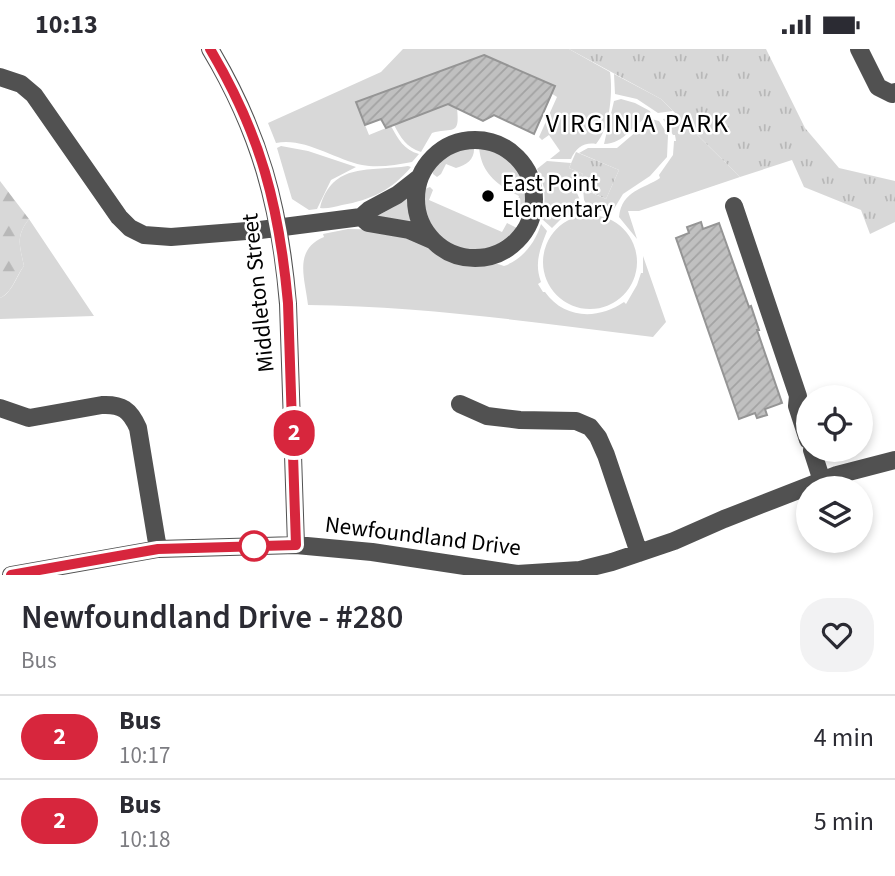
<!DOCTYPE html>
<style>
:root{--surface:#fff;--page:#f2f2f3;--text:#2b2b33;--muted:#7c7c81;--line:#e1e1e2}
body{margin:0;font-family:"Source Sans 3",sans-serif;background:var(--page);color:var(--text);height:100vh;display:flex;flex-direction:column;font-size:26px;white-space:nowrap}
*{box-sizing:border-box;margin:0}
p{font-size:23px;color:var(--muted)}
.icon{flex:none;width:38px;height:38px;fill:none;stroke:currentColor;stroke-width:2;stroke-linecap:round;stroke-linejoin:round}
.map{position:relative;height:526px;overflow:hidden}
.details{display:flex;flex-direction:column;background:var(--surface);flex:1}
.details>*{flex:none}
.badge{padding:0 14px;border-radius:23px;font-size:24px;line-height:46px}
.controls{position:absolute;left:796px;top:336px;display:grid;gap:14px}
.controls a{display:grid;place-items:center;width:77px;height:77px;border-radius:50%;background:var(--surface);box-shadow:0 4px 10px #0003;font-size:35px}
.map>.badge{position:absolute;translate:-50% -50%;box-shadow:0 0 0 4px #fff}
.round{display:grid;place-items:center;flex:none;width:74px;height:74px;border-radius:28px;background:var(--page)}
.headline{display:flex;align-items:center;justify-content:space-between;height:119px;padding:0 21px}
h1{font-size:33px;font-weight:600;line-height:52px}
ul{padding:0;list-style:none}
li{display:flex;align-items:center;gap:21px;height:84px;padding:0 21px;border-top:2px solid var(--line)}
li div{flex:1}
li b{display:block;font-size:26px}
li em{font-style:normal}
li .badge{min-width:77px;font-weight:700;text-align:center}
.status{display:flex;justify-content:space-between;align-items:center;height:49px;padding:0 35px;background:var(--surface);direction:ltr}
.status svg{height:19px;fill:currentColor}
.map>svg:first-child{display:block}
.green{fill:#d8d8d8}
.forest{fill:url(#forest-firs)}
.park{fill:url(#park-tufts)}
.building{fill:url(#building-hatch);stroke:#959595;stroke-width:2}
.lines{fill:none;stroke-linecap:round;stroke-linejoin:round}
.minor{stroke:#515151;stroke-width:18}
.line-casing{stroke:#fff;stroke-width:16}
.line{stroke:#d7263d;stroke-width:10}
.poi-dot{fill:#000;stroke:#fff;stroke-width:2.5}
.stop-dot{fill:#fff;stroke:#d7263d;stroke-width:3.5}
.labels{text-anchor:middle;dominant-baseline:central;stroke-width:5;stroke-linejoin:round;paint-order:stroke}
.poi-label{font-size:23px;fill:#000;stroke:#fff;text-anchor:start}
.street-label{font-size:23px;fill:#000;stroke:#fff}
.quarter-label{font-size:26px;letter-spacing:2px;fill:#000;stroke:#fff}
</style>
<div class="status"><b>10:13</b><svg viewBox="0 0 49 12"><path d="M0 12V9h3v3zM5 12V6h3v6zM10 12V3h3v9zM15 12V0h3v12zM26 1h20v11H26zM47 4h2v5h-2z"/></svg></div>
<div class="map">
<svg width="895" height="526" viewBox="0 0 895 526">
<defs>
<pattern id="forest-firs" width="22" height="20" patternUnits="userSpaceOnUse" patternTransform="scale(1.75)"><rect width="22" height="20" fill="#d8d8d8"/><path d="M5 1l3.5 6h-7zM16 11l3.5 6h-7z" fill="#b8b8b8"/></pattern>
<pattern id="park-tufts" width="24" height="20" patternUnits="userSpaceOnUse" patternTransform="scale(1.75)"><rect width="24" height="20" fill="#d8d8d8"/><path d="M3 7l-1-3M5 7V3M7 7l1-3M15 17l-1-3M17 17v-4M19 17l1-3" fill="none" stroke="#b8b8b8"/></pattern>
<pattern id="building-hatch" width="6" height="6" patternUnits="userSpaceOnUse" patternTransform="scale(1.75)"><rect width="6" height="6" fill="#c0c0c0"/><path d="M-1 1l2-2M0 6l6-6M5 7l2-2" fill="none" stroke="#a3a3a3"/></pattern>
</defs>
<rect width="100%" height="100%" fill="#fff"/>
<!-- green -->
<path class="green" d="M 403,0 L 569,0 L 610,23 C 613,43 610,79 596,95 C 584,93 576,99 571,110 L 550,110 L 560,102 L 549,86 L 542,91 L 539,88 L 557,48 L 551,44 L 554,37 L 484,6 L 356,53 L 369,86 L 391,77 C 398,90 404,101 419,105 L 412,113 C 396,116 378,119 362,116 C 334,110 304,88 276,94 L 268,74 L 381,23 Z
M 614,25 L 661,50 L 673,62 L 658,64 L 637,50 L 615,45 Z
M 621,50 L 635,54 L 650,62 L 651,66 C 633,74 625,95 604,95 L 614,52 Z
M 448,55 L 457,59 C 460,88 453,78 432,84 L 421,103 C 406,98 401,89 394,76 Z
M 678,67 L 740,128 L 639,162 L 628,162 L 637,190 L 619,168 C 622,141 644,140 660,129 L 659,126 L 673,106 L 674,92 L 676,92 L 675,86 L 673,86 L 663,70 Z
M 651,70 L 659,72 L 668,86 L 667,108 L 650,127 L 623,145 L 612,163 L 590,161 L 584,151 L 583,140 L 606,150 L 619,121 L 579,104 L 588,99 L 617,99 Z
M 281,97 L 308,102 L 356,118 L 331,131 L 317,160 L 309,161 L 292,150 L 277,99 Z
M 474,98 C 475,110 467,116 456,119 L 446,115 L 441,125 L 437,128 L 433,125 L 432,118 C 443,106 457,97 474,98 Z
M 479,98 C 506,102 538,131 525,161 L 517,163 L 514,160 L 519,147 C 497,136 481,124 479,98 Z
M 547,112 L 571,114 L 569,119 L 583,125 L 577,144 L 584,161 L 563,168 L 552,179 L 542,170 C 546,152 546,136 537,120 Z
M 408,117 L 411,118 C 392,141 371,151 342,156 C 334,158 327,160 320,159 C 332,112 371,123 408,117 Z
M 430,138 L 433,141 L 429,151 L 502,183 L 507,174 L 517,179 C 481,229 412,197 422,141 Z
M 412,144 L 419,176 L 377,167 L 394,158 Z
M543 213a47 47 0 1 1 94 0a47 47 0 1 1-94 0Z
M 29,170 L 94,267 L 0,270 L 0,249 C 12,244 16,228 24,217 C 20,197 15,188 29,170 Z
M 541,175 L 547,182 C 540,200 534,214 541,233 L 538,235 L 543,243 L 545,243 C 564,270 598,271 624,253 L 626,255 L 637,236 L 641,224 L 643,224 L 643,207 L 666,273 L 653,288 C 538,274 424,257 308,256 C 305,229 293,201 324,188 L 323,185 L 348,180 L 391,181 L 434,199 L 457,211 L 471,214 L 489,212 L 504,217 C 523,210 535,194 541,175 Z"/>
<!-- forest -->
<path class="forest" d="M 0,132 L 29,170 C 15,188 20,197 24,217 C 16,227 12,244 0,249 Z"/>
<!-- park -->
<path class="park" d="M 569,0 L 766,0 L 805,79 L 839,119 L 895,132 L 895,173 L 870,185 L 861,161 L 804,138 L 792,111 L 740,128 L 661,50 Z
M 576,103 L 619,121 L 606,150 L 578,137 L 583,125 L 569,119 Z"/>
<!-- building -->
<path class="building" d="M 484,6 L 555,37 L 534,85 L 494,66 L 483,72 L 448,55 L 386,79 L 381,70 L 365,76 L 356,53 Z
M 701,173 L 703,180 L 719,174 L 749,258 L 751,257 L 759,281 L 757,281 L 782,354 L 765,360 L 767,366 L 757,369 L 755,364 L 739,370 L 676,189 L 689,184 L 687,178 Z"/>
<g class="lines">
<!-- minor -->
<path class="minor" d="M 210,0 C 260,83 280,159 288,255 L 296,496
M 859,0 L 878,38 L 892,45 L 895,43
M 0,28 L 21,35 L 34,46 L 119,168 L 130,179 L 144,186 L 171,188 L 260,181 L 361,168 L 369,161 L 397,146 L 420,128
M416 150a59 59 0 1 1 118 0a59 59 0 1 1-118 0Z
M 734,157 L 798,347 L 797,357 L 808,391
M 361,168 L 368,174 L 409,181 L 432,191
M 460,355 L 487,367 L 520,371 L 576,372 L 590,378 L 598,388 L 606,406 L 639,504
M 0,359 L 29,369 L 102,356 C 122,355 130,361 138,379 L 158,500
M 812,401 L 822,432
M 11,526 L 158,500 L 296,496 L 372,503 L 517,525 L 580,521 L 612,513 L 674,492 L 724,470 L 837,426 L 895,411"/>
</g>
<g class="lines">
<!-- line casing -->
<g class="line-casing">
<path id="line" d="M 11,526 L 158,500 L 296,496 L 288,254 C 279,156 261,86 210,0"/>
</g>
<!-- line -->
<use href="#line" class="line"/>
</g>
<!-- markers -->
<circle class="poi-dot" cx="488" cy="147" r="7"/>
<circle class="stop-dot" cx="254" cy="497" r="14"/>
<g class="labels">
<!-- poi labels -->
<g class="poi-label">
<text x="502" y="134">East Point<tspan x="502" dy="26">Elementary</tspan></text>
</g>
<!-- street labels -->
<g class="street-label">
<text transform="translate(258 244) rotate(-96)">Middleton Street</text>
<text transform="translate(423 487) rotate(7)">Newfoundland Drive</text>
</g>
<!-- quarter labels -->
<g class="quarter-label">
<text x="638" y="74">VIRGINIA PARK</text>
</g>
</g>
</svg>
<div class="controls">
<a><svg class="icon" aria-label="locate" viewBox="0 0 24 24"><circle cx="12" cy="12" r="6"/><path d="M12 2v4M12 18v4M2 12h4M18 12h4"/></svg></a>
<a><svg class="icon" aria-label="layers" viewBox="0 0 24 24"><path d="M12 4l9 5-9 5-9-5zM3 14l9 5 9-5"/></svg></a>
</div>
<b class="badge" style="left:294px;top:384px;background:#d7263d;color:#fff">2</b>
</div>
<section class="details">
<div class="headline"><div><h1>Newfoundland Drive - #280</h1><p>Bus</p></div><a class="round"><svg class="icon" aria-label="heart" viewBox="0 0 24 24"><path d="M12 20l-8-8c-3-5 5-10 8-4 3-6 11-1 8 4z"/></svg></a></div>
<ul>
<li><span class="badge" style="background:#d7263d;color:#fff">2</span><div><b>Bus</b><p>10:17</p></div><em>4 min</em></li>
<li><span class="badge" style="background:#d7263d;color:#fff">2</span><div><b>Bus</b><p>10:18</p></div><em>5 min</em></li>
</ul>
</section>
